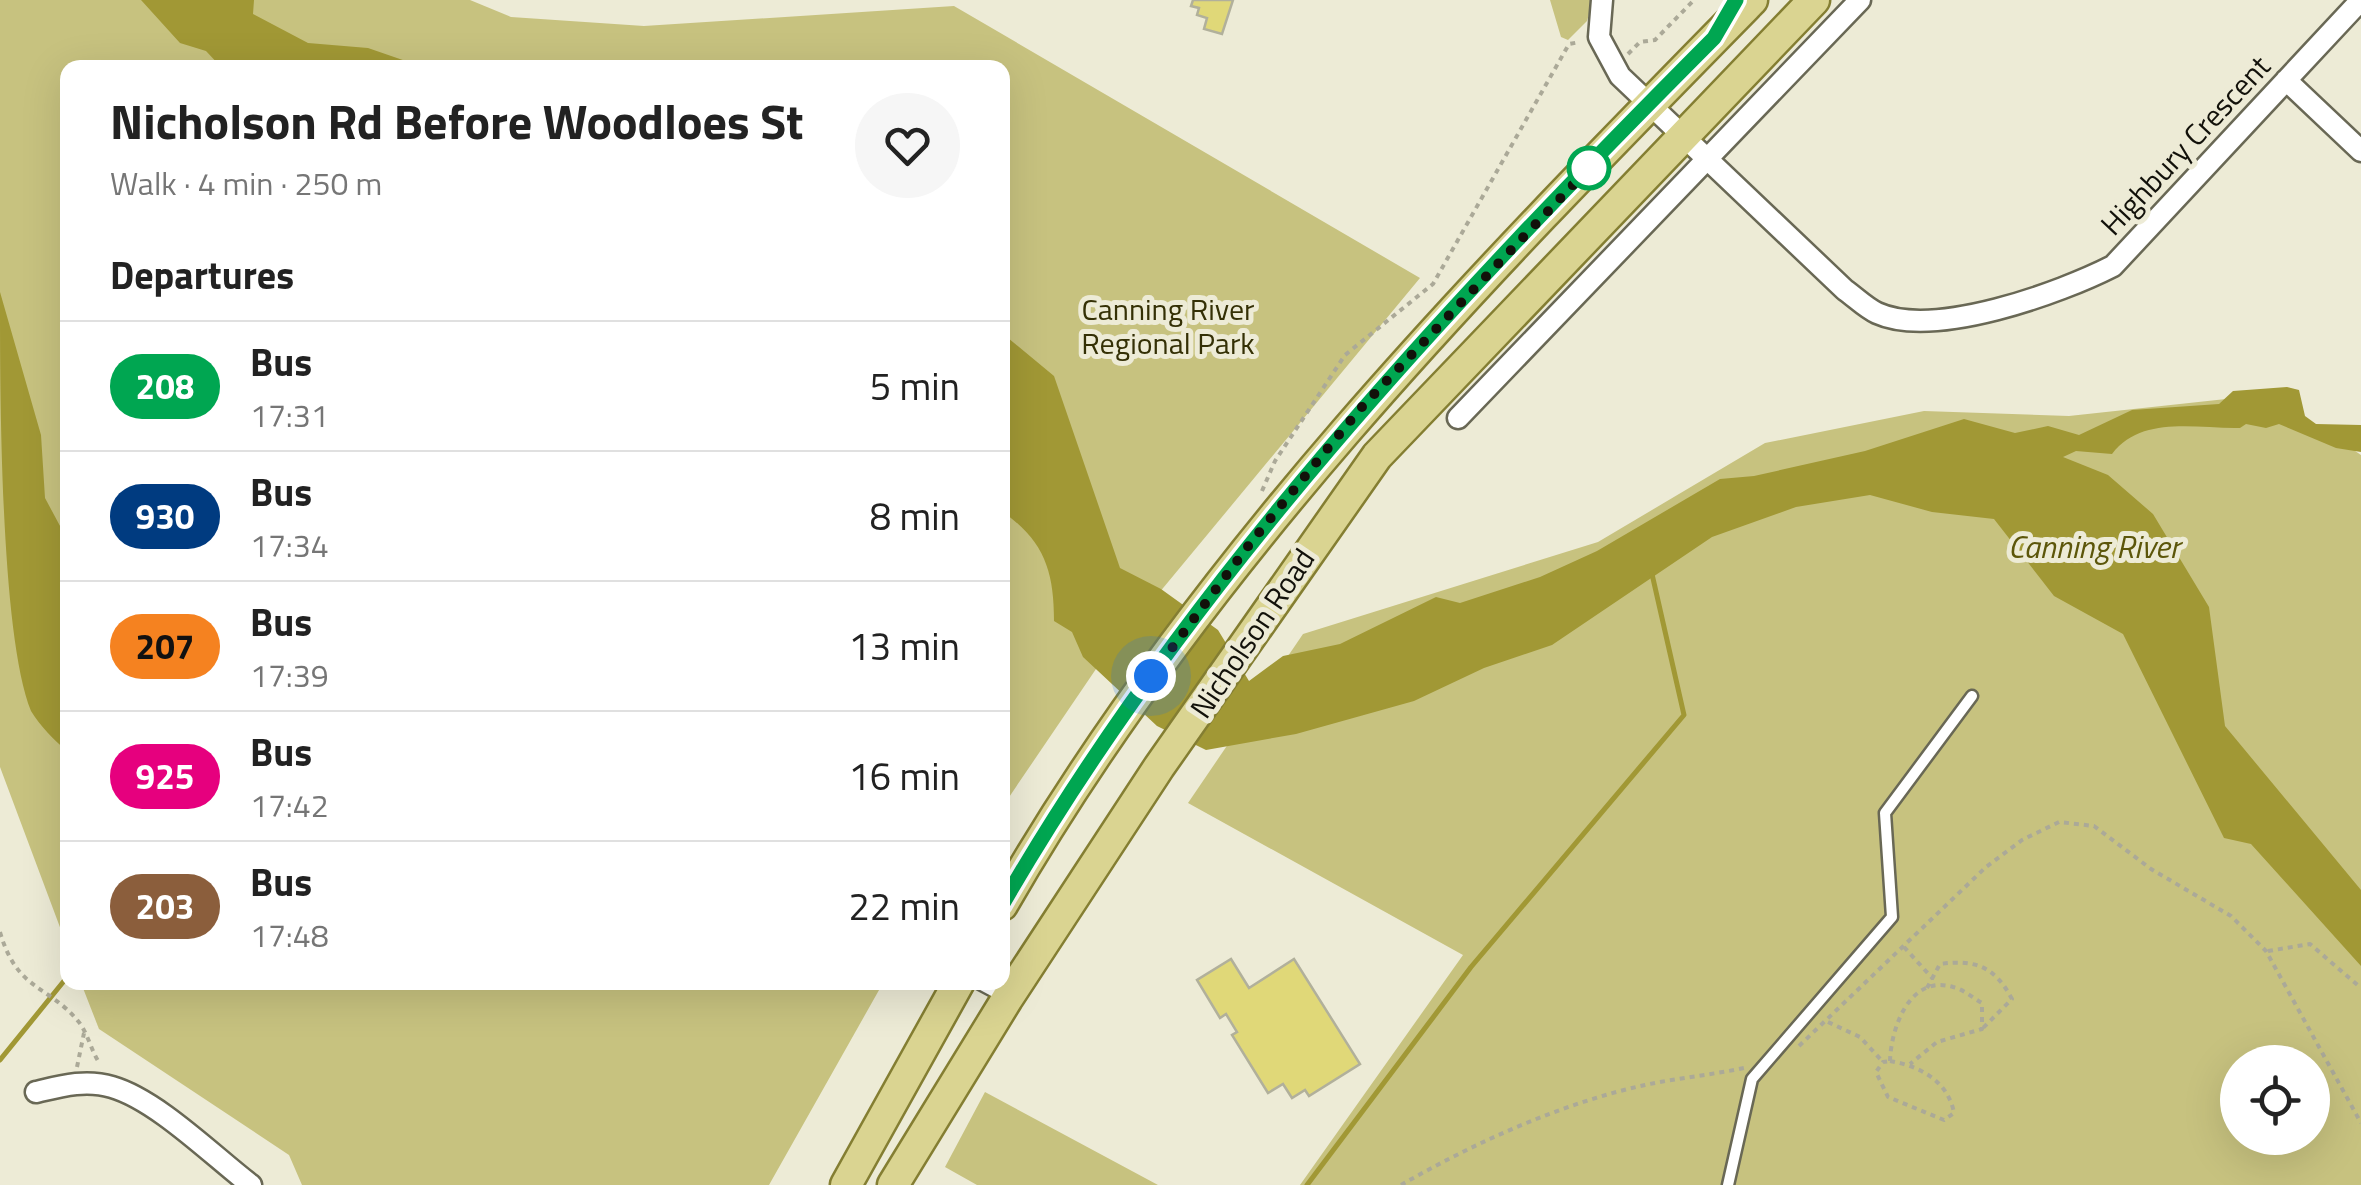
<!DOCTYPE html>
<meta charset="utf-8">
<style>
:root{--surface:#fff;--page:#f6f6f6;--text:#222;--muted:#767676;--line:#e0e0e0}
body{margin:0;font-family:"Titillium Web",sans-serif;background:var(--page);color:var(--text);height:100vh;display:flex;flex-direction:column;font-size:38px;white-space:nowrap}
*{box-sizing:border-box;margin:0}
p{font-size:32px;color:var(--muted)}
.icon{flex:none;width:55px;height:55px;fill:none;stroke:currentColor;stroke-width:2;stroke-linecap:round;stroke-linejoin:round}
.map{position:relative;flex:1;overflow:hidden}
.side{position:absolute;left:60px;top:60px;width:950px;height:930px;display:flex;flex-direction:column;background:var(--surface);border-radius:20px;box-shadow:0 10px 40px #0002}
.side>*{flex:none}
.badge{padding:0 20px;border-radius:32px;font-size:35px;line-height:65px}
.buttons{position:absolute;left:2220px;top:1045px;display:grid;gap:20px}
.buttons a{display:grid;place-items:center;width:110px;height:110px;border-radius:50%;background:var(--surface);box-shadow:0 10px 40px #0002;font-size:50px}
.you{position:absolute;width:50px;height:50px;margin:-25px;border:8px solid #fff;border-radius:50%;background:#1a73e8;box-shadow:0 0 0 15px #1a73e833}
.map>.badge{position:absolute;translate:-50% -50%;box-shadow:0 0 0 5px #fff}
h2{padding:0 50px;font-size:38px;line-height:90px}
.round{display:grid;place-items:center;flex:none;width:105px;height:105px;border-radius:52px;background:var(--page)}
.headline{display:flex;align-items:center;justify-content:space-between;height:170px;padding:0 50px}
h1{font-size:48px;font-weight:700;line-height:75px}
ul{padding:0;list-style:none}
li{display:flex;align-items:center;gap:30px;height:130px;padding:0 50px;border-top:2px solid var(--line)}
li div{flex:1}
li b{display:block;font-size:38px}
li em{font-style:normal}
li .badge{min-width:110px;font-weight:700;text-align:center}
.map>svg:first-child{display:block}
.green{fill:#c7c27f;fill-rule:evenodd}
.water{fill:#a19835}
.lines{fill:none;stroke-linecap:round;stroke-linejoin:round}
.stream{stroke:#a19835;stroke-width:5}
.building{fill:#e0d878;stroke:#b1b09b;stroke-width:2.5}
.lane-casing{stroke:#696855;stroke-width:15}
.street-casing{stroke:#696855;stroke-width:25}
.primary-casing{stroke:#847e32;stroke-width:35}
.path{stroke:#aba998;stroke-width:4;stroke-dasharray:5 5;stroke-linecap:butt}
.lane{stroke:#fff;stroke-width:10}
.street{stroke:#fff;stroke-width:20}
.primary{stroke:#dad491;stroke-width:30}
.line-casing{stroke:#fff;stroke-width:22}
.line{stroke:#00a651;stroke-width:15}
.walk{stroke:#12110a;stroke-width:10;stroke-dasharray:0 18}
.stop-dot{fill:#fff;stroke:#00a651;stroke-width:5}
.labels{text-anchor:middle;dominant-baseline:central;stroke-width:10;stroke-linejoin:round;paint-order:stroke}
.street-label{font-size:30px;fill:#12110a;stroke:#edebd6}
.park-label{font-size:30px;fill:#343005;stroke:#edebd6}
.water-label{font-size:32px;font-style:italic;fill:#5c560a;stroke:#edebd6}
</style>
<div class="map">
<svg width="2361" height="1185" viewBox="0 0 2361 1185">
<rect width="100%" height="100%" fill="#edebd6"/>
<!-- green -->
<path class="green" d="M 0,0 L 470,0 L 511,17 L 644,26 L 954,6 L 1420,278 L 1096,669 L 1003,806 L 1002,68 L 68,68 L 67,946 L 0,767 Z
M 1550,0 L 1593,0 L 1587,21 L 1568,40 L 1561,37 Z
M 2226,399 L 2296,411 L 2361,455 L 2361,1185 L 1300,1185 L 1463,955 L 1188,803 L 1303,634 L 1598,542 L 1765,443 L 1924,411 L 2069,416 ZM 2238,1062 L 2312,1062 L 2312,1138 L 2238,1138 Z
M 81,983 L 883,983 L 769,1185 L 302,1185 L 289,1155 L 99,1029 Z
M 985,1092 L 1158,1185 L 977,1185 L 945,1167 Z"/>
<!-- water -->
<path class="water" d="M 141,0 L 254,0 L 253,14 L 308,43 L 368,48 L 423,67 L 221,67 L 206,51 L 180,43 Z
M 0,292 L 41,435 L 45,498 L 67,539 L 67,751 C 54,740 40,726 31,711 C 0,634 0,390 0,292 Z
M 1002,333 L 1054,376 L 1120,568 L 1161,589 L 1218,630 L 1249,681 L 1283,656 L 1340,644 L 1436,597 L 1460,603 L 1540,577 L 1597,551 L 1720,479 L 1754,476 L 1865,451 L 1964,419 L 2015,433 L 2048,426 L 2079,435 L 2132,410 L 2219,404 L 2233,391 L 2287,387 L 2299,390 L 2305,416 L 2316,424 L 2361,425 L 2361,452 L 2336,448 L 2279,424 L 2266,428 L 2246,424 L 2240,428 C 2196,429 2142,415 2112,454 L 2076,451 L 2063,457 L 2108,475 L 2153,514 L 2209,607 L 2225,726 L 2361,890 L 2361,966 L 2251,844 L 2224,838 L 2123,634 L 2054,596 L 1994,519 L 1932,512 L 1870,495 L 1796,507 L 1712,537 L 1552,645 L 1484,668 L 1414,701 L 1296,734 L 1206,750 L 1157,726 L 1083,657 L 1072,632 L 1054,621 C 1054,571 1044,541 1003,512 Z"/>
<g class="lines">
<!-- stream -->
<path class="stream" d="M 0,1060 L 68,976
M 1307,1185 L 1471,967 L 1684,715 L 1652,574"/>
</g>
<!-- building -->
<path class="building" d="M 1193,0 L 1233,0 L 1222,34 L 1204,29 L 1207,18 L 1197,15 L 1199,8 L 1191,6 Z
M 1231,959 L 1249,988 L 1294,959 L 1360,1064 L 1309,1096 L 1305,1090 L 1292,1098 L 1283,1084 L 1268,1093 L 1232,1035 L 1237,1032 L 1226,1014 L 1220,1018 L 1197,980 Z"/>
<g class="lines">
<!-- lane casing -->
<g class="lane-casing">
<path id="lane" d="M 976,982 L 1006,998
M 1728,1185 L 1752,1079 L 1892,917 L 1885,813 L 1972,696"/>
</g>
<!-- street casing -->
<g class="street-casing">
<path id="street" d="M 1602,0 L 1599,37 L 1620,76 L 1845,290 C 1855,297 1866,308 1877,313 C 1934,339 2060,293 2113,266 L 2361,0
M 2286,80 L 2361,151
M 1458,418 L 1860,0
M 36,1092 C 61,1086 86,1079 112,1087 C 157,1100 213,1156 251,1185"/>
</g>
<!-- primary casing -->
<g class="primary-casing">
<path id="primary" d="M 1002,905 C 1199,562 1477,280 1752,0
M 846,1185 L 959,982
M 893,1185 L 1007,999 L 1159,767 L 1377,456 L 1814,0"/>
</g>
<!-- path -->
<path class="path" d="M 1628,54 L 1640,42 L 1655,40 L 1694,0
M 1262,491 L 1275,461 L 1345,355 L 1433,284 L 1569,44 L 1580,42
M 0,932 C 17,991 47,984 78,1021 C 88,1033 91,1051 100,1064
M 1904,947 L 1933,979
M 2268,951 L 2310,944 L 2361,988
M 1927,988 L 1940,964 C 1976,959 1995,967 2012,999 L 1982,1029
M 1828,1022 L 1860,1037 L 1883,1062
M 1799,1046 L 1986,867 L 2022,840 L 2059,822 L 2094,826 L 2151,869 L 2231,916 L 2266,951 L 2361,1123
M 1890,1061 C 1891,1029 1909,974 1953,987 C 1963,989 1973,998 1982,1003 L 1982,1029 L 1937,1042 L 1910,1064
M 1890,1061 C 1920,1066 1948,1081 1954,1113 L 1944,1120 L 1888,1097 L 1876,1072 L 1883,1062 Z
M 77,1067 L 84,1033
M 1401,1185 C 1474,1143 1562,1103 1645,1085 C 1677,1078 1711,1075 1744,1068"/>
<!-- lane -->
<use href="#lane" class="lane"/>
<!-- street -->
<use href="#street" class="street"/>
<!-- primary -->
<use href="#primary" class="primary"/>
</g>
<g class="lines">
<!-- line casing -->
<g class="line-casing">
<path id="line" d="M 1002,905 C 1190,579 1450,303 1714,38 L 1736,0"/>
</g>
<!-- line -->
<use href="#line" class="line"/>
<!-- walk -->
<path class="walk" d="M 1151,676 L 1252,541 L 1360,409 L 1589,168"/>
</g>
<!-- markers -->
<circle class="stop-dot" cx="1589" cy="168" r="20"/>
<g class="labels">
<!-- street labels -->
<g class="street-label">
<text transform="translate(2185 145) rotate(-47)">Highbury Crescent</text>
<text transform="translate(1252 633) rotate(-56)">Nicholson Road</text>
</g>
<!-- park labels -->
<g class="park-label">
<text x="1168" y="309">Canning River<tspan x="1168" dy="34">Regional Park</tspan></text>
</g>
<!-- water labels -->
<g class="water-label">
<text x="2094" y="546">Canning River</text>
</g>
</g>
</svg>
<div class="buttons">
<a><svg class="icon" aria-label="locate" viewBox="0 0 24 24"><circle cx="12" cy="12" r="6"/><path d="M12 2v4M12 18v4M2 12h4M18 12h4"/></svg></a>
</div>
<div class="you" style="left:1151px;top:676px"></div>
<section class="side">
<div class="headline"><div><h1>Nicholson Rd Before Woodloes St</h1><p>Walk · 4 min · 250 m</p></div><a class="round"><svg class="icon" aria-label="heart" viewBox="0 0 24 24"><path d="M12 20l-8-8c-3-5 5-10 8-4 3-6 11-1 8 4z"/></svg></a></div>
<h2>Departures</h2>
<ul>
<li><span class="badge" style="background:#00a651;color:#fff">208</span><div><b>Bus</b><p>17:31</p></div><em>5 min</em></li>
<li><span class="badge" style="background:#003b80;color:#fff">930</span><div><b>Bus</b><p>17:34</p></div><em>8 min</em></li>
<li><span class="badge" style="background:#f58220;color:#111">207</span><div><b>Bus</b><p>17:39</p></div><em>13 min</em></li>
<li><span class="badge" style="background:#e6007e;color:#fff">925</span><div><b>Bus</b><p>17:42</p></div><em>16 min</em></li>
<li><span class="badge" style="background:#8b5e3c;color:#fff">203</span><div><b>Bus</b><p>17:48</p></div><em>22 min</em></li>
</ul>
</section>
</div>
